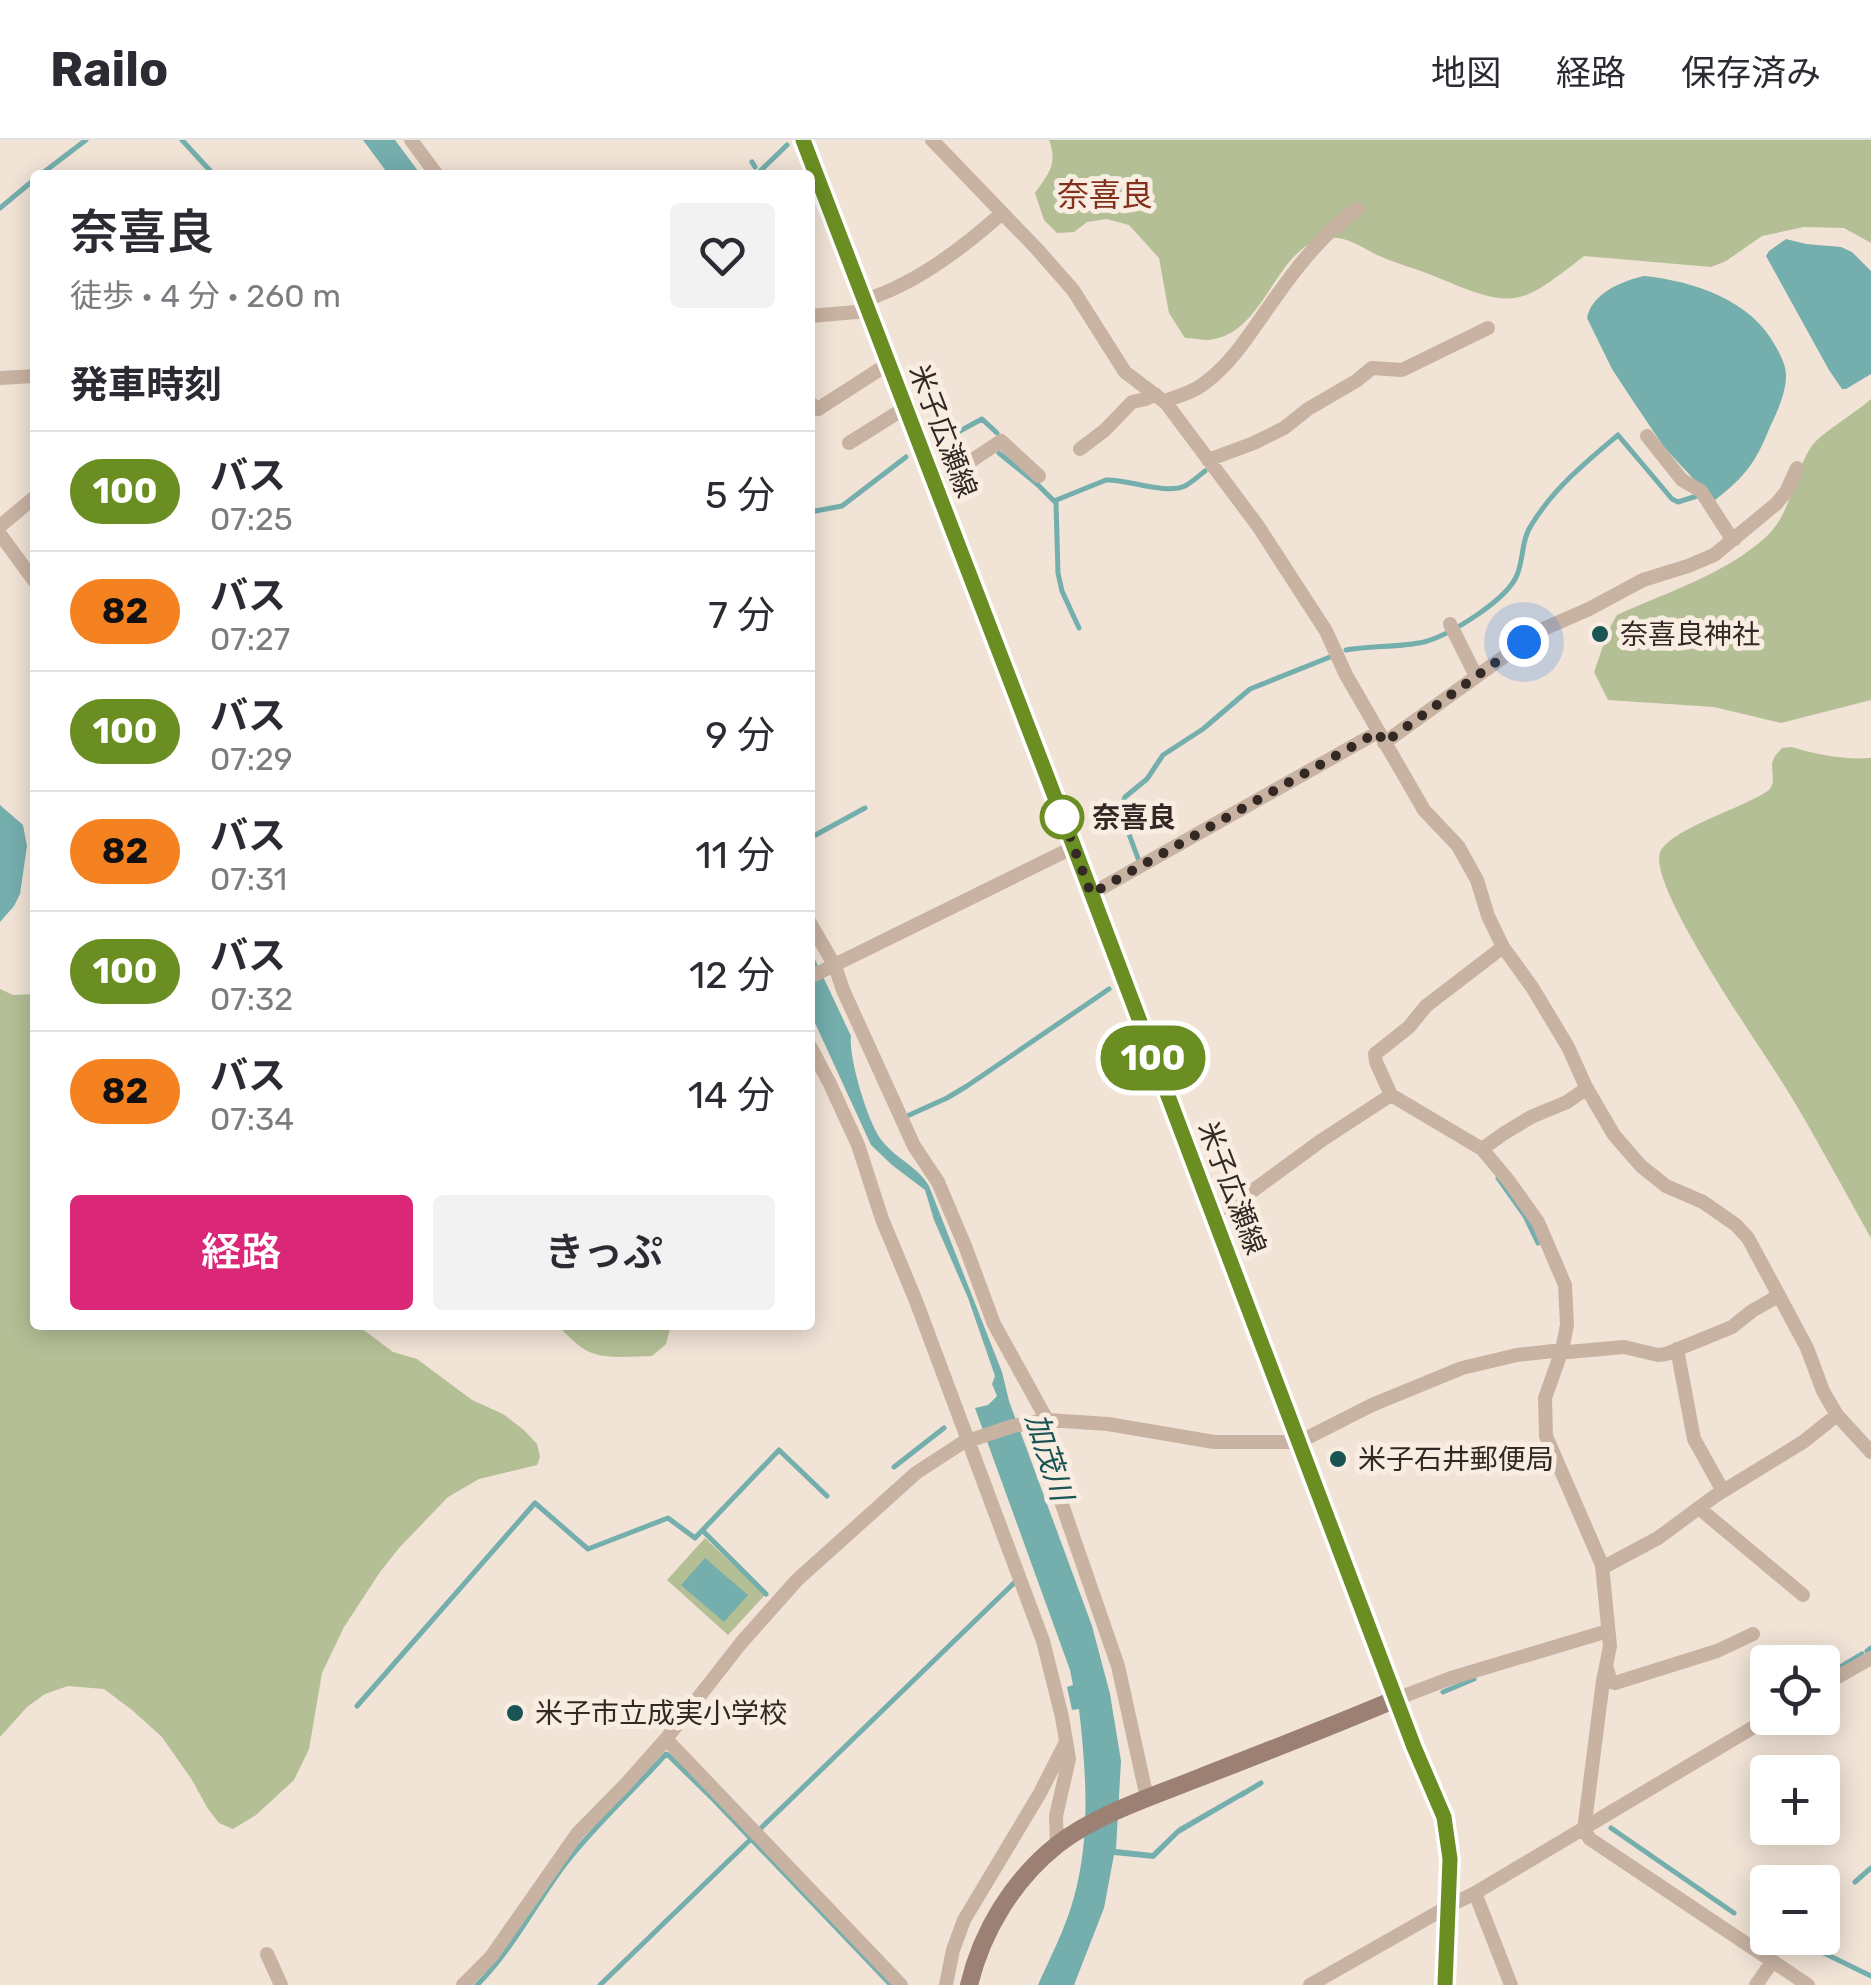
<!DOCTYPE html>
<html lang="ja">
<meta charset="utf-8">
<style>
:root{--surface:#fff;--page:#f2f2f3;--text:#2b2b33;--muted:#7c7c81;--line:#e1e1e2;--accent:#db2777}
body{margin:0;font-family:Rubik,"Noto Sans JP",sans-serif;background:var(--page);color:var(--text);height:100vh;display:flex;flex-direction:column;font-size:38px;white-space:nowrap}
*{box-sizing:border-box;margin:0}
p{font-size:32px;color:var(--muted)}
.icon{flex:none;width:55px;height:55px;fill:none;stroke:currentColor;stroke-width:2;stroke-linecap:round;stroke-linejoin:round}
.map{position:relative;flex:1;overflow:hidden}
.sheet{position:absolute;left:30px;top:30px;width:785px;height:1160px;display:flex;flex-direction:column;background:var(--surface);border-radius:10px;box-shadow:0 5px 25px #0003}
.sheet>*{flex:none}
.badge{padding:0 20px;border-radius:32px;font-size:35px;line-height:65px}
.tools{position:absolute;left:1750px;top:1505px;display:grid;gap:20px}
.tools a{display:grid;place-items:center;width:90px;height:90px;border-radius:10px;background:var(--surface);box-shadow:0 5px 25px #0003;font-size:50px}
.you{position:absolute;width:50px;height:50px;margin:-25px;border:8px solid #fff;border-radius:50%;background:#1a73e8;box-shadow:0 0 0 15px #1a73e833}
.map>.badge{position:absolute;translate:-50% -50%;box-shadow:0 0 0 5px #fff}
h2{padding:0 40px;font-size:38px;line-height:90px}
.round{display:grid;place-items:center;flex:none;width:105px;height:105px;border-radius:10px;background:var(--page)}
.overview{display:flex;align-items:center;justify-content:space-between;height:170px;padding:0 40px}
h1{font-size:48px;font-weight:600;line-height:75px}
.cta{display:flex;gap:20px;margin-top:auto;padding:20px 40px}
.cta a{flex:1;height:115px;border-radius:10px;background:var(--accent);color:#fff;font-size:40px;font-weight:600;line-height:115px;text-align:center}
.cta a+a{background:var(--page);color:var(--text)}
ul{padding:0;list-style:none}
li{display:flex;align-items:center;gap:30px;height:120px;padding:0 40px;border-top:2px solid var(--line)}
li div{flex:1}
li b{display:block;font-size:38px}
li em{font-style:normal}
li .badge{min-width:110px;font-weight:700;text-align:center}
header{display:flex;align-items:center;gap:60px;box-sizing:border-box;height:140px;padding:0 50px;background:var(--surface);border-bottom:2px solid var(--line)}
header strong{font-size:48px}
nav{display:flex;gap:55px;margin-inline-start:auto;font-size:35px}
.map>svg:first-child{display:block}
.green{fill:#b4bf96}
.water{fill:#74aead}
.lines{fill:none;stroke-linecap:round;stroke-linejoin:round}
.stream{stroke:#74aead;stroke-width:5}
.street{stroke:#c8b2a2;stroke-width:14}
.secondary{stroke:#9c8074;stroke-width:18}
.line-casing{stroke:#fff;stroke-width:22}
.line{stroke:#6b8e23;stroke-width:15}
.walk{stroke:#332824;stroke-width:10;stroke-dasharray:0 18}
.poi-dot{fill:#1a5454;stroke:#f9ede2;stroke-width:4}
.stop-dot{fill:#fff;stroke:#6b8e23;stroke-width:5}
.labels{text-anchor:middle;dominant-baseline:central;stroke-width:10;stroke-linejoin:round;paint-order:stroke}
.street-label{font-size:28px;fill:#332824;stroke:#f9ede2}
.poi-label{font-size:28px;fill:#332824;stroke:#f9ede2;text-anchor:start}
.stop-label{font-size:28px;font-weight:bold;fill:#332824;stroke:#f9ede2;text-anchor:start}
.water-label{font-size:30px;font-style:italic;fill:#1a5454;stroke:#f9ede2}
.quarter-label{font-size:32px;fill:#83301d;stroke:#f9ede2}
</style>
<header>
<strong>Railo</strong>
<nav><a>地図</a><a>経路</a><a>保存済み</a></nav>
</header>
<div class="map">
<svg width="1871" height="1845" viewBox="0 0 1871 1845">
<rect width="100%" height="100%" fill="#f1e3d6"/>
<!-- green -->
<path class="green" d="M 1049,0 L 1871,0 L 1871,103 L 1844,88 L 1804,87 L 1762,96 L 1726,121 L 1711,127 L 1584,116 C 1520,166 1515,170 1439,138 C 1418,129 1396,124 1375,114 C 1357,104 1339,92 1318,100 C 1273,116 1263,195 1208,200 C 1201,200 1192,198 1185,198 L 1169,173 L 1159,118 L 1129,85 L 1107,79 L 1087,82 L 1074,92 L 1057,93 L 1044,80 L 1035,53 C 1049,33 1058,24 1049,0 Z
M 1871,259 L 1871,560 L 1781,583 L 1714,567 L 1608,560 L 1594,532 L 1609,489 L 1617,475 C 1667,452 1726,434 1767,396 C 1792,372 1793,335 1811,307 C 1818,295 1857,272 1871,259 Z
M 1792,607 C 1817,615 1845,620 1871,618 L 1871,1098 C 1842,1047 1815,995 1784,945 C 1762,909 1648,747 1660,713 C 1668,689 1748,667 1770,649 L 1773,643 L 1772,623 L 1775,616 L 1782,608 Z
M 0,849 L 13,855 L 35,854 L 35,1185 L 357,1185 L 393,1212 L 417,1219 L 472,1260 L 503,1274 L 524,1290 L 537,1304 L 540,1317 L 537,1325 L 479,1339 L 448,1357 L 399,1408 L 380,1432 L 344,1487 L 322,1533 L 309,1609 L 294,1640 L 256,1675 L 233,1689 L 219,1683 L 208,1669 L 192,1640 L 162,1597 L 132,1570 L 104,1549 L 68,1546 L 45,1554 L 27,1567 L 0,1597 Z
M 557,1185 L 671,1185 L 666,1204 L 652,1216 C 635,1216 612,1219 595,1214 C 580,1210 568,1195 557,1185 Z
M 705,1398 L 765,1455 L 728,1495 L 667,1440 Z"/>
<!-- water -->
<path class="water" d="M 363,0 L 395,0 L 421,35 L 389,35 Z
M 1786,99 L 1806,104 L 1841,107 L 1852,112 L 1871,131 L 1871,234 L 1846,249 L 1842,249 L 1829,230 L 1766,116 L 1769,111 Z
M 1644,136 C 1693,141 1752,160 1776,207 C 1781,216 1786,225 1786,236 C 1786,253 1777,272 1770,287 C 1756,322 1745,337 1715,360 L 1713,360 L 1664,307 L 1633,261 L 1612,229 L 1587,178 C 1592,153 1622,141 1644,136 Z
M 0,665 L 23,685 L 27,706 L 20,754 L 14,766 L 0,782 Z
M 810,809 L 851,896 C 848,917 869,987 883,1002 C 897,1019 918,1027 929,1046 L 1002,1232 L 1009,1261 L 1092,1486 L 1110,1554 L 1121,1621 L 1116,1709 L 1152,1713 L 1178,1688 L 1244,1650 L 1247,1654 L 1179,1694 L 1154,1719 L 1114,1715 L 1104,1768 L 1074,1845 L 1038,1845 C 1051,1816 1066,1787 1074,1757 C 1091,1696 1086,1631 1079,1569 L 1072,1570 L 1067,1547 L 1073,1545 L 1070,1530 L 975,1268 L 988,1265 L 997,1256 L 992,1244 L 995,1236 L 968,1158 L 934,1080 L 925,1050 L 892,1025 L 871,1005 L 810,872 Z
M 705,1418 L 748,1455 L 724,1482 L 681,1445 Z"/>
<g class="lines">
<!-- stream -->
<path class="stream" d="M 182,0 L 214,35
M 752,22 L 755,27
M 40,35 L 86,0
M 756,35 L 787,5
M 0,68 L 35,39
M 932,306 L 982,279 L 997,293
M 999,313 L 1037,344 L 1056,363 L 1058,433 L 1062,451 L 1079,488
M 1054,361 L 1106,340 C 1127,339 1165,355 1185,346 C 1192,342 1199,336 1205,331
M 810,372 L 842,366 L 906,317
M 1346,510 C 1370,506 1402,507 1424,502 C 1450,495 1507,460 1517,435 C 1524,418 1521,400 1532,384 C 1554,348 1587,321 1618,295 L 1672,359 L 1678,362 L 1700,355
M 810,698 L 865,668
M 1139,721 L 1123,678 L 1123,662 L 1125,657 L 1147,639 L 1163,615 L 1203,589 L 1250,549 L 1330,517
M 905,977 L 947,958 L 967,946 L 1109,849
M 1498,1038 L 1525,1076 L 1538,1103
M 894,1327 L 944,1288
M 703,1391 L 766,1454
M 1867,1511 L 1871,1508
M 1822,1538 L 1862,1514
M 1443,1552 L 1474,1539
M 357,1566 L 535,1363 L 588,1409 L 668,1378 L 695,1398 L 779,1310 L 827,1356
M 668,1615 L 714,1660 L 891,1845
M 1241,1655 L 1261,1643
M 1611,1688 L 1734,1773
M 759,1690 L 1014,1443
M 1855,1742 L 1871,1728
M 1793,1798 L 1871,1836
M 477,1845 C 513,1809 535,1764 565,1724 C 595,1685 633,1651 666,1614
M 600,1845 L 751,1699"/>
<!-- street -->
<path class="street" d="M 411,0 L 437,35
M 932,0 L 1036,108 L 1073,150 L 1125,232 L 1166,263 L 1258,386 L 1326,491 L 1346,535 L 1424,670 L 1458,706 L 1477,740 L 1488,776 L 1503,807 L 1532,847 L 1568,907 L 1586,947 L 1614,995 L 1641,1026 L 1666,1046 L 1703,1062 L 1736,1085 L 1748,1098 L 1807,1208 L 1823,1251 L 1837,1275 L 1871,1312
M 864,160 C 915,145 963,108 1002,73
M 810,176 L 868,171
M 0,238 L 35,236
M 1164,261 C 1179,256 1194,252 1206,242 C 1229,225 1245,201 1261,178 C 1288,139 1318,96 1358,69
M 810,263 L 818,269 L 888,224
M 1647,296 L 1682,340 L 1701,351 L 1730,396 L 1735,399
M 849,303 L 905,268
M 1080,309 L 1105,290 L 1132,262 L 1146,259 L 1155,254
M 1208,320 L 1254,303 L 1284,288 L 1308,269 L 1356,241 L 1372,228 L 1402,230 L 1488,188
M 935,345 L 1001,301 L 1039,336
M 0,386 L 35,357
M 0,394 L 35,442
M 1450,484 L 1476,536
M 1384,603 L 1541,490 L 1589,469 L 1643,440 L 1688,426 L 1714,415 L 1776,364 L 1786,352 L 1797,328
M 1091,754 L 1378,592
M 810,783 L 835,826 L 843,850 L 914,1006 L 938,1042 L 965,1106 L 994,1184 L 1047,1280 L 1049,1301 L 1047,1321 L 1118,1526 L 1147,1658
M 810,837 L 1074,707
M 810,906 L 830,944 L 858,1005 L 882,1079 L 916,1161 L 1043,1501 L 1062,1577 L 1069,1619 L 1056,1676 L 1057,1705
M 1391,955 L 1376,922 L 1375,914 L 1409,887 L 1426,866 L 1503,807
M 1482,1009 L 1503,994 L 1531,977 L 1567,962 L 1587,948
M 1214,1079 L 1322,1000 L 1391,955 L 1482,1009 L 1508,1040 L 1538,1082 L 1565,1145 L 1567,1185 L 1562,1210 L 1545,1258 L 1546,1296 L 1602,1425 L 1610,1506 L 1603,1541 L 1584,1690 L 1590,1699 L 1808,1845
M 1677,1209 L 1694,1299 L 1723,1351
M 1700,1369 L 1803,1455
M 1602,1428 L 1658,1398 L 1715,1356 L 1803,1302 L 1837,1275
M 1607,1529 L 1611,1542 L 1615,1543 L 1717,1511 L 1753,1494
M 1822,1546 L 1871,1518
M 1396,1559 L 1451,1538 L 1608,1491
M 666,1599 L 901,1845
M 1475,1753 L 1511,1845
M 267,1814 L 281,1845
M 463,1845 L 491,1817 L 577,1694 L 627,1643 L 666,1599 L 741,1503 L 797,1440 L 916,1333 L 962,1303 L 1013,1286 L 1047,1280 L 1108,1284 L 1214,1302 L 1299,1302 L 1372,1265 L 1462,1228 L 1517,1215 L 1562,1210 L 1568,1212 L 1624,1207 L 1658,1215 L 1666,1214 L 1732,1187 L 1752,1171 L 1778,1156
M 946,1845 L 953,1810 L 964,1780 L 1040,1653 L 1066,1602
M 1310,1845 L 1449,1766 L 1475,1753 L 1769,1578
M 1756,1845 L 1772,1822"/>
<!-- secondary -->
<path class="secondary" d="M 803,0 L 1074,707 L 1414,1607 L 1444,1677 L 1450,1719 L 1445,1845
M 969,1845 C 982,1791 1013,1740 1057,1705 C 1095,1675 1151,1657 1196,1639 C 1263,1613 1330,1587 1396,1559"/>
</g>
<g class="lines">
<!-- line casing -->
<g class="line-casing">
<path id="line" d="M 803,0 L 1074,707 L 1414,1607 L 1444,1677 L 1450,1719 L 1445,1845"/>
</g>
<!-- line -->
<use href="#line" class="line"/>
<!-- walk -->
<path class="walk" d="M 1062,677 L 1060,670 L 1091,754 L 1378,592 L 1384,603 L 1524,502"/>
</g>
<!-- markers -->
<g class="poi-dot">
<circle cx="1600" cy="494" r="10"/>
<circle cx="1338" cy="1319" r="10"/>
<circle cx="515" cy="1573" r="10"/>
</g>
<circle class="stop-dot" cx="1062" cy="677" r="20"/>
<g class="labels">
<!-- street labels -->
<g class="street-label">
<text transform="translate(943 291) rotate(69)">米子広瀬線</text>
<text transform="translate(1232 1048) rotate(69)">米子広瀬線</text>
</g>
<!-- poi labels -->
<g class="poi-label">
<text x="1620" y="494">奈喜良神社</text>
<text x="1358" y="1319">米子石井郵便局</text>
<text x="535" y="1573">米子市立成実小学校</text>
</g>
<!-- stop labels -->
<g class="stop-label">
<text x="1092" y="677">奈喜良</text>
</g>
<!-- water labels -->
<g class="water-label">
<text transform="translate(1049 1317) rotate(72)">加茂川</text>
</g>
<!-- quarter labels -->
<g class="quarter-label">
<text x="1105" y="55">奈喜良</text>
</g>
</g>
</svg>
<div class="tools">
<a><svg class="icon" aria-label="locate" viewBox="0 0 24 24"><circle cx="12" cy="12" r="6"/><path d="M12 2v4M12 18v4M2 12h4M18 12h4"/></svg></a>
<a>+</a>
<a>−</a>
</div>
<div class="you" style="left:1524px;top:502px"></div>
<b class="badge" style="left:1153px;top:918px;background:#6b8e23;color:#fff">100</b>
<section class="sheet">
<div class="overview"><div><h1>奈喜良</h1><p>徒歩 · 4 分 · 260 m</p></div><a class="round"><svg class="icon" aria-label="heart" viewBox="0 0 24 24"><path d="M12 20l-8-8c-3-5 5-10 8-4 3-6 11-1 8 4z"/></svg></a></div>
<h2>発車時刻</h2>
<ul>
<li><span class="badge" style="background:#6b8e23;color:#fff">100</span><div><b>バス</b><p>07:25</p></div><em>5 分</em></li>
<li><span class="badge" style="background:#f58220;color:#111">82</span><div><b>バス</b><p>07:27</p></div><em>7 分</em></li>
<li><span class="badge" style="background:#6b8e23;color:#fff">100</span><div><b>バス</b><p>07:29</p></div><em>9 分</em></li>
<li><span class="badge" style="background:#f58220;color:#111">82</span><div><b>バス</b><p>07:31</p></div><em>11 分</em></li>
<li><span class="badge" style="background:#6b8e23;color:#fff">100</span><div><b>バス</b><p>07:32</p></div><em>12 分</em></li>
<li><span class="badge" style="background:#f58220;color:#111">82</span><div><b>バス</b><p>07:34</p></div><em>14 分</em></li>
</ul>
<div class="cta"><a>経路</a><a>きっぷ</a></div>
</section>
</div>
